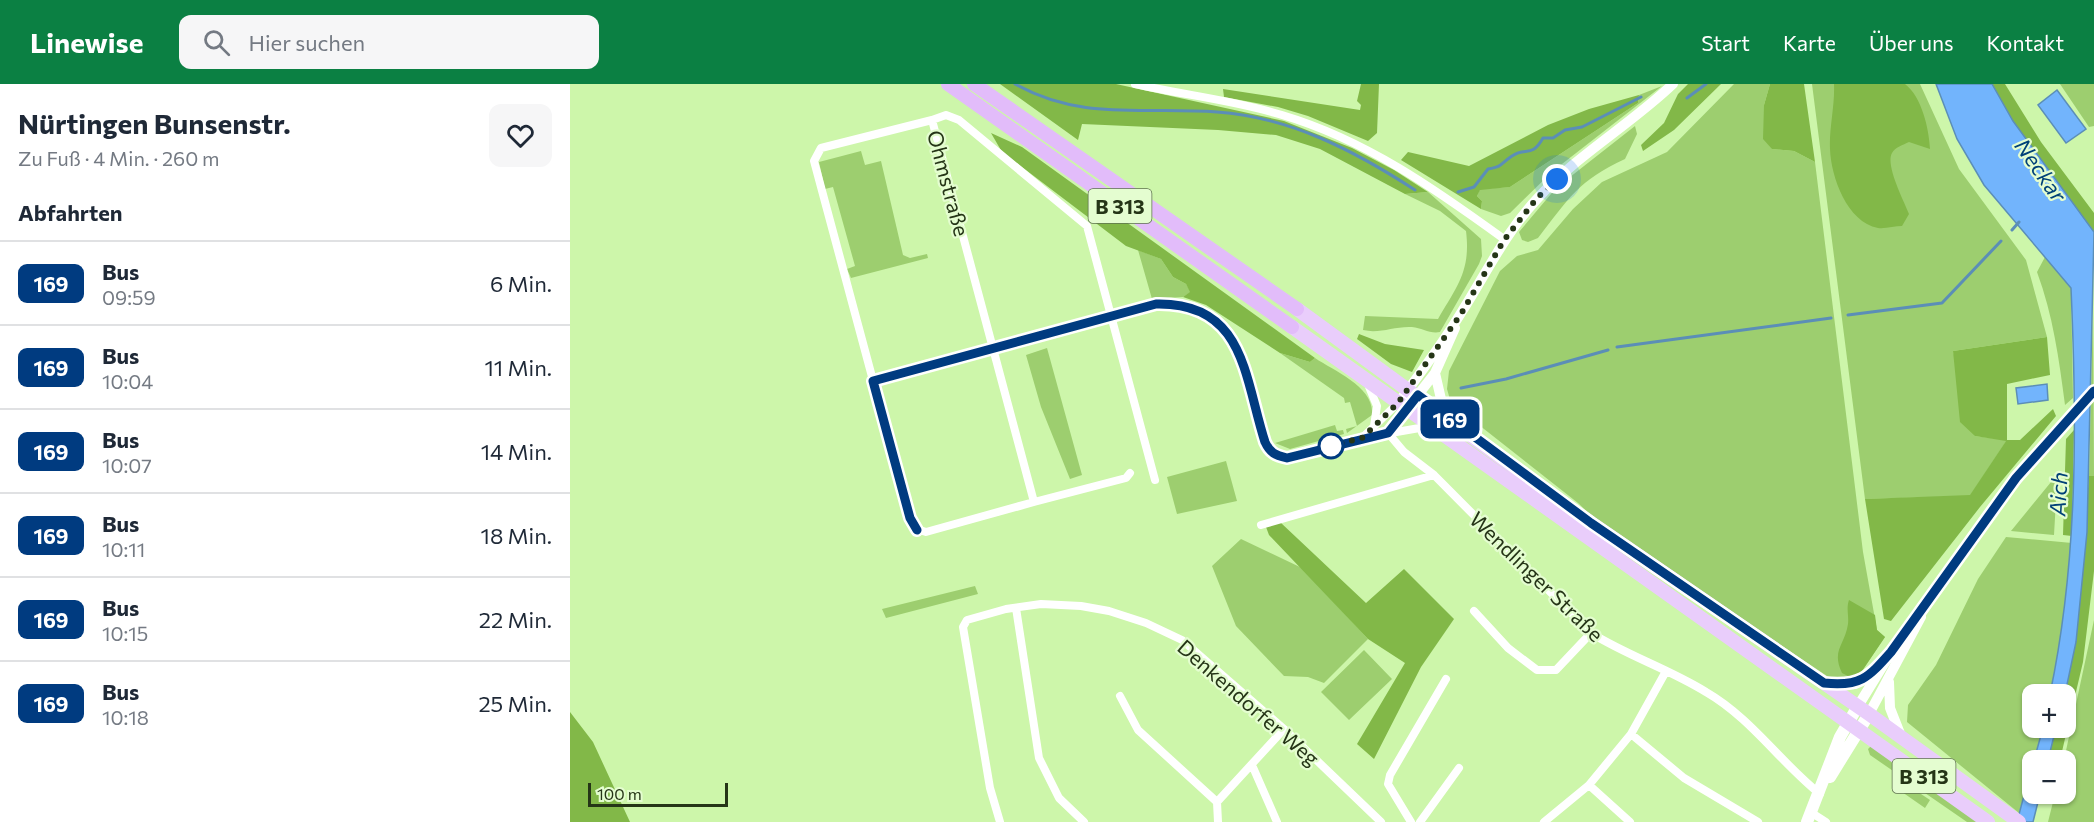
<!DOCTYPE html>
<html lang="de">
<meta charset="utf-8">
<style>
:root{--surface:#fff;--page:#f6f6f7;--text:#1f2937;--muted:#747a83;--line:#e0e1e3;--accent:#0b8043}
body{margin:0;font-family:Commissioner,sans-serif;background:var(--page);color:var(--text);height:100vh;display:flex;flex-direction:column;font-size:22px;white-space:nowrap}
*{box-sizing:border-box;margin:0}
p{font-size:20px;color:var(--muted)}
.icon{flex:none;width:33px;height:33px;fill:none;stroke:currentColor;stroke-width:2;stroke-linecap:round;stroke-linejoin:round}
.map{position:relative;flex:1;overflow:hidden}
.sheet{display:flex;flex-direction:column;background:var(--surface);width:570px}
.sheet>*{flex:none}
.badge{padding:0 12px;border-radius:9px;font-size:21px;line-height:39px}
.controls{position:absolute;left:1452px;top:600px;display:grid;gap:12px}
.controls a{display:grid;place-items:center;width:54px;height:54px;border-radius:12px;background:var(--surface);box-shadow:0 2px 4px #0004;font-size:30px}
.scale{position:absolute;left:18px;bottom:15px;width:140px;box-sizing:border-box;padding-left:6px;border:3px solid #253517;border-top:0;font-size:16px;line-height:21px;white-space:nowrap;color:#253517;-webkit-text-stroke:4px #e4fdd0;paint-order:stroke}
.you{position:absolute;width:30px;height:30px;margin:-15px;border:4px solid #fff;border-radius:50%;background:#1a73e8;box-shadow:0 0 0 9px #1a73e833}
.map>.badge{position:absolute;translate:-50% -50%;box-shadow:0 0 0 3px #fff}
h2{padding:0 18px;font-size:22px;line-height:54px}
.round{display:grid;place-items:center;flex:none;width:63px;height:63px;border-radius:12px;background:var(--page)}
.overview{display:flex;align-items:center;justify-content:space-between;height:102px;padding:0 18px}
h1{font-size:28px;font-weight:700;line-height:45px}
ul{padding:0;list-style:none}
li{display:flex;align-items:center;gap:18px;height:84px;padding:0 18px;border-top:2px solid var(--line)}
li div{flex:1}
li b{display:block;font-size:22px}
li em{font-style:normal}
li .badge{min-width:66px;font-weight:700;text-align:center}
header{display:flex;align-items:center;gap:36px;box-sizing:border-box;height:84px;padding:0 30px;background:var(--accent);color:#fff}
header strong{font-size:28px}
nav{display:flex;gap:33px;margin-inline-start:auto;font-size:21px}
.search{width:420px;height:54px;background:var(--page);display:flex;align-items:center;gap:15px;box-sizing:border-box;padding:0 21px;border-radius:12px;color:var(--muted);font-size:22px}
main{display:flex;flex:1;min-height:0}
.map>svg:first-child{display:block}
.green{fill:#9dce6f}
.forest{fill:#82b848}
.water{fill:#72b4fc;stroke:#5b8eb7;stroke-width:1.5}
.lines{fill:none;stroke-linecap:round;stroke-linejoin:round}
.stream{stroke:#5b8eb7;stroke-width:3}
.minor{stroke:#fff;stroke-width:8}
.tertiary{stroke:#fff;stroke-width:10}
.secondary{stroke:#fff;stroke-width:12}
.primary{stroke:#e9cdfb;stroke-width:14}
.trunk{stroke:#e2bcfa;stroke-width:14}
.line-casing{stroke:#fff;stroke-width:14}
.line{stroke:#003b80;stroke-width:9}
.walk{stroke:#253517;stroke-width:6;stroke-dasharray:0 10.8}
.stop-dot{fill:#fff;stroke:#003b80;stroke-width:3}
.labels{text-anchor:middle;dominant-baseline:central;stroke-width:4.5;stroke-linejoin:round;paint-order:stroke}
.shield{fill:#e4fdd0;stroke:#5e714e;stroke-width:1.5}
.shield-label{font-size:20px;font-weight:bold;fill:#253517}
.street-label{font-size:21px;fill:#253517;stroke:#e4fdd0}
.water-label{font-size:22px;font-style:italic;fill:#004178;stroke:#e4fdd0}
</style>
<header>
<strong>Linewise</strong>
<div class="search"><svg class="icon" aria-label="search" viewBox="0 0 24 24"><circle cx="10" cy="10" r="6"/><path d="M15 15l6 6"/></svg>Hier suchen</div>
<nav><a>Start</a><a>Karte</a><a>Über uns</a><a>Kontakt</a></nav>
</header>
<main>
<section class="sheet">
<div class="overview"><div><h1>Nürtingen Bunsenstr.</h1><p>Zu Fuß · 4 Min. · 260 m</p></div><a class="round"><svg class="icon" aria-label="heart" viewBox="0 0 24 24"><path d="M12 20l-8-8c-3-5 5-10 8-4 3-6 11-1 8 4z"/></svg></a></div>
<h2>Abfahrten</h2>
<ul>
<li><span class="badge" style="background:#003b80;color:#fff">169</span><div><b>Bus</b><p>09:59</p></div><em>6 Min.</em></li>
<li><span class="badge" style="background:#003b80;color:#fff">169</span><div><b>Bus</b><p>10:04</p></div><em>11 Min.</em></li>
<li><span class="badge" style="background:#003b80;color:#fff">169</span><div><b>Bus</b><p>10:07</p></div><em>14 Min.</em></li>
<li><span class="badge" style="background:#003b80;color:#fff">169</span><div><b>Bus</b><p>10:11</p></div><em>18 Min.</em></li>
<li><span class="badge" style="background:#003b80;color:#fff">169</span><div><b>Bus</b><p>10:15</p></div><em>22 Min.</em></li>
<li><span class="badge" style="background:#003b80;color:#fff">169</span><div><b>Bus</b><p>10:18</p></div><em>25 Min.</em></li>
</ul>
</section>
<div class="map">
<svg width="1524" height="738" viewBox="0 0 1524 738">
<rect width="100%" height="100%" fill="#cdf6aa"/>
<!-- green -->
<path class="green" d="M 1164,0 L 1200,0 L 1194,21 L 1202,65 L 1224,67 L 1245,78 L 1293,468 L 1307,546 L 1315,553 L 1292,587 L 1277,597 L 1260,594 L 1030,440 L 1008,419 L 881,319 L 877,305 L 879,287 L 930,187 L 947,172 L 968,166 L 1003,125 L 1032,98 L 1097,68 Z
M 1242,0 L 1350,0 L 1389,85 L 1456,176 L 1477,253 L 1383,267 L 1405,352 L 1437,356 L 1400,412 L 1295,415 Z
M 1490,0 L 1524,0 L 1524,42 L 1519,43 Z
M 1092,2 L 983,87 L 940,129 L 931,132 L 911,125 L 912,117 L 907,112 L 910,105 L 940,103 L 1068,19 L 1069,11 Z
M 1065,42 L 1067,50 L 1055,75 C 1008,97 999,114 968,154 L 958,158 L 952,156 L 949,148 L 986,104 Z
M 291,67 L 295,81 L 311,77 L 333,171 L 340,174 L 357,170 L 358,174 L 281,194 L 277,185 L 285,182 L 263,103 L 255,105 L 249,78 Z
M 858,108 L 911,155 L 912,172 L 909,180 L 870,248 C 860,250 852,244 842,243 C 824,242 810,250 793,246 L 795,232 L 868,235 C 887,202 901,187 896,147 L 870,127 L 835,110 Z
M 568,166 L 591,175 L 603,193 L 616,200 L 621,208 L 613,213 L 582,215 Z
M 1475,173 L 1501,204 L 1503,314 L 1495,321 C 1489,275 1483,231 1467,188 Z
M 1523,228 L 1524,392 L 1519,392 Z
M 477,264 L 512,391 L 500,395 L 471,323 L 456,271 Z
M 710,269 L 740,278 L 745,274 C 764,287 805,303 802,331 L 777,349 L 776,345 L 787,342 L 780,318 L 775,319 L 774,314 Z
M 765,341 L 767,347 L 773,346 L 774,350 L 720,365 L 705,359 Z
M 656,377 L 667,417 L 607,430 L 597,393 Z
M 1481,398 L 1487,399 L 1484,451 L 1441,447 Z
M 1436,453 L 1502,459 L 1491,556 L 1480,610 L 1462,610 L 1462,644 L 1473,644 L 1449,729 L 1337,638 L 1338,621 L 1366,581 L 1408,495 Z
M 671,455 L 732,484 L 798,555 L 754,599 L 738,593 L 714,592 L 666,542 L 642,482 Z
M 405,502 L 408,510 L 316,534 L 312,525 Z
M 1524,536 L 1524,738 L 1478,738 L 1485,710 L 1496,710 L 1494,676 Z
M 794,566 L 822,595 L 779,636 L 751,608 Z
M 1301,662 L 1412,738 L 1397,738 L 1300,671 L 1298,665 Z
M 1327,694 L 1360,716 L 1355,724 L 1322,701 Z"/>
<!-- forest -->
<path class="forest" d="M 430,0 L 546,0 L 714,37 L 782,64 L 824,86 L 858,108 L 835,110 L 750,65 L 706,51 L 648,46 L 512,40 L 508,56 Z
M 791,0 L 809,0 L 807,49 L 798,57 L 738,32 L 708,23 L 654,13 L 653,5 L 790,26 L 791,21 L 787,17 Z
M 1118,0 L 1151,0 L 1104,46 L 1073,67 L 1071,61 L 1094,39 L 1108,10 Z
M 1200,0 L 1234,0 L 1245,78 L 1224,67 L 1202,65 L 1193,55 L 1194,21 Z
M 1264,0 L 1335,0 C 1352,13 1359,45 1360,65 L 1339,58 C 1333,61 1325,63 1322,69 C 1315,81 1334,117 1339,130 L 1332,142 C 1325,142 1315,145 1308,144 C 1277,138 1261,93 1260,65 C 1259,44 1265,22 1264,0 Z
M 1422,0 L 1435,0 L 1471,58 L 1524,129 L 1524,148 L 1443,37 Z
M 1069,11 L 1068,19 L 940,103 L 910,106 L 907,112 L 912,117 L 911,125 L 831,76 L 838,68 L 899,82 L 978,41 L 1019,25 Z
M 421,49 L 452,63 L 745,274 L 740,278 L 710,269 L 636,221 L 613,213 L 620,208 L 616,200 L 603,193 L 591,175 L 556,162 L 432,68 Z
M 789,250 L 815,260 L 854,266 L 842,288 L 821,280 L 787,255 Z
M 1477,253 L 1480,291 L 1437,300 L 1437,356 L 1450,356 L 1483,325 L 1486,332 L 1410,423 L 1321,537 L 1314,535 L 1295,415 L 1400,411 L 1436,357 L 1405,352 L 1390,338 L 1383,267 Z
M 1504,346 L 1502,452 L 1493,451 L 1496,355 Z
M 1519,392 L 1524,392 L 1524,487 L 1513,578 L 1490,676 L 1478,676 L 1486,644 L 1496,644 L 1495,610 L 1506,558 Z
M 710,438 L 796,519 L 834,485 L 884,535 L 851,583 L 804,675 L 787,660 L 835,579 L 798,555 L 699,451 L 696,443 Z
M 1279,516 L 1305,531 L 1307,546 L 1315,553 L 1292,587 L 1282,594 L 1272,589 C 1261,566 1275,561 1278,540 C 1279,531 1276,525 1279,516 Z
M 0,628 L 23,658 L 60,738 L 0,738 Z"/>
<!-- water -->
<path class="water" d="M 1366,0 L 1422,0 L 1443,37 L 1524,148 L 1517,448 L 1506,558 L 1495,610 L 1480,610 C 1508,477 1507,340 1501,204 L 1414,101 L 1387,55 Z
M 1487,6 L 1516,45 L 1496,59 L 1468,21 Z
M 1477,300 L 1478,316 L 1448,320 L 1446,304 Z
M 1473,644 L 1486,644 L 1478,676 L 1464,676 Z
M 1462,681 L 1462,710 L 1470,710 L 1463,738 L 1447,738 Z"/>
<g class="lines">
<!-- stream -->
<path class="stream" d="M 445,0 C 513,38 575,22 647,28 C 720,33 785,67 845,106
M 1117,14 L 1136,0
M 888,108 L 904,103 L 918,85 C 934,82 930,80 942,72 C 956,62 961,75 973,54 L 983,54 L 995,46 L 1012,43 L 1071,13
M 1442,146 L 1449,138
M 1278,231 L 1372,219 L 1431,157
M 1047,263 L 1261,234
M 891,304 L 936,295 L 1038,266"/>
<!-- minor -->
<path class="minor" d="M 565,0 C 613,11 664,16 712,31 C 796,56 865,105 934,155
M 362,36 L 464,418 L 356,448 L 347,445 L 340,434 L 244,77 L 251,64 Z
M 362,36 L 376,31 L 389,36 L 517,142 L 585,396
M 303,296 L 586,220 C 675,218 674,293 695,358 C 700,369 705,371 717,374 L 792,354 L 861,342
M 797,298 L 807,322 L 804,342
M 818,349 L 834,368 L 864,391 L 1021,549 C 1058,572 1099,585 1136,608 C 1181,634 1210,678 1250,710
M 818,349 L 837,325
M 792,354 L 828,319
M 464,418 L 556,394 L 560,389
M 691,441 L 864,391
M 446,524 L 469,674 L 489,714 L 514,738
M 904,527 L 938,564 L 967,586 L 986,586 L 1021,549
M 550,612 L 568,646 L 647,718
M 1061,650 L 1114,694 L 1188,738
M 682,681 L 707,738
M 1019,701 L 1060,738
M 1242,729 L 1256,738
M 430,738 L 420,704 L 393,543 L 397,536 L 436,525 L 471,520 L 511,522 L 539,527 L 576,539 L 612,556 L 714,645 L 811,738
M 648,738 L 647,718 L 714,645
M 841,738 L 818,700 L 820,691 L 876,595
M 850,738 L 889,684
M 974,738 L 1019,701 L 1061,650 L 1095,589"/>
<!-- tertiary -->
<path class="tertiary" d="M 865,289 L 871,315 L 886,337
M 828,319 C 850,290 872,260 891,229 C 916,190 935,149 967,115 C 1007,71 1060,41 1103,0
M 837,325 L 865,289 L 885,244
M 1319,598 L 1320,624 L 1331,652
M 1256,599 L 1285,600 L 1309,582
M 1288,622 L 1330,554 L 1356,522 L 1416,434 L 1480,355 L 1524,307
M 1299,630 L 1351,533"/>
<!-- secondary -->
<path class="secondary" d="M 1260,693 L 1299,630
M 1237,738 L 1270,653 L 1288,622"/>
<!-- primary -->
<path class="primary" d="M 727,225 L 1005,428 L 1299,630 L 1449,738
M 722,243 L 1418,738"/>
<!-- trunk -->
<path class="trunk" d="M 378,0 L 722,243
M 404,0 L 727,225"/>
</g>
<g class="lines">
<!-- line casing -->
<g class="line-casing">
<path id="line" d="M 347,446 L 340,434 L 303,297 L 586,220 C 675,218 674,293 695,358 C 700,369 705,371 717,374 L 818,349 L 848,311 L 1021,439 L 1254,599 C 1290,603 1298,594 1321,568 L 1446,394 L 1524,307"/>
</g>
<!-- line -->
<use href="#line" class="line"/>
<!-- walk -->
<path class="walk" d="M 761,362 L 792,354 L 828,319 L 891,230 L 934,156 L 967,114 L 987,95"/>
</g>
<!-- markers -->
<circle class="stop-dot" cx="761" cy="362" r="12"/>
<g class="labels">
<!-- shield labels -->
<g class="shield">
<rect x="518.5" y="105" width="63" height="34" rx="4.5"/>
<rect x="1322.5" y="675" width="63" height="34" rx="4.5"/>
</g>
<g class="shield-label">
<text x="550" y="122">B 313</text>
<text x="1354" y="692">B 313</text>
</g>
<!-- street labels -->
<g class="street-label">
<text transform="translate(379 99) rotate(75)">Ohmstraße</text>
<text transform="translate(967 492) rotate(44)">Wendlinger Straße</text>
<text transform="translate(679 618) rotate(41)">Denkendorfer Weg</text>
</g>
<!-- water labels -->
<g class="water-label">
<text transform="translate(1471 86) rotate(55)">Neckar</text>
<text transform="translate(1488 410) rotate(-87)">Aich</text>
</g>
</g>
</svg>
<div class="controls">
<a>+</a>
<a>−</a>
</div>
<div class="scale">100 m</div>
<div class="you" style="left:987px;top:95px"></div>
<b class="badge" style="left:880px;top:335px;background:#003b80;color:#fff">169</b>
</div>
</main>
